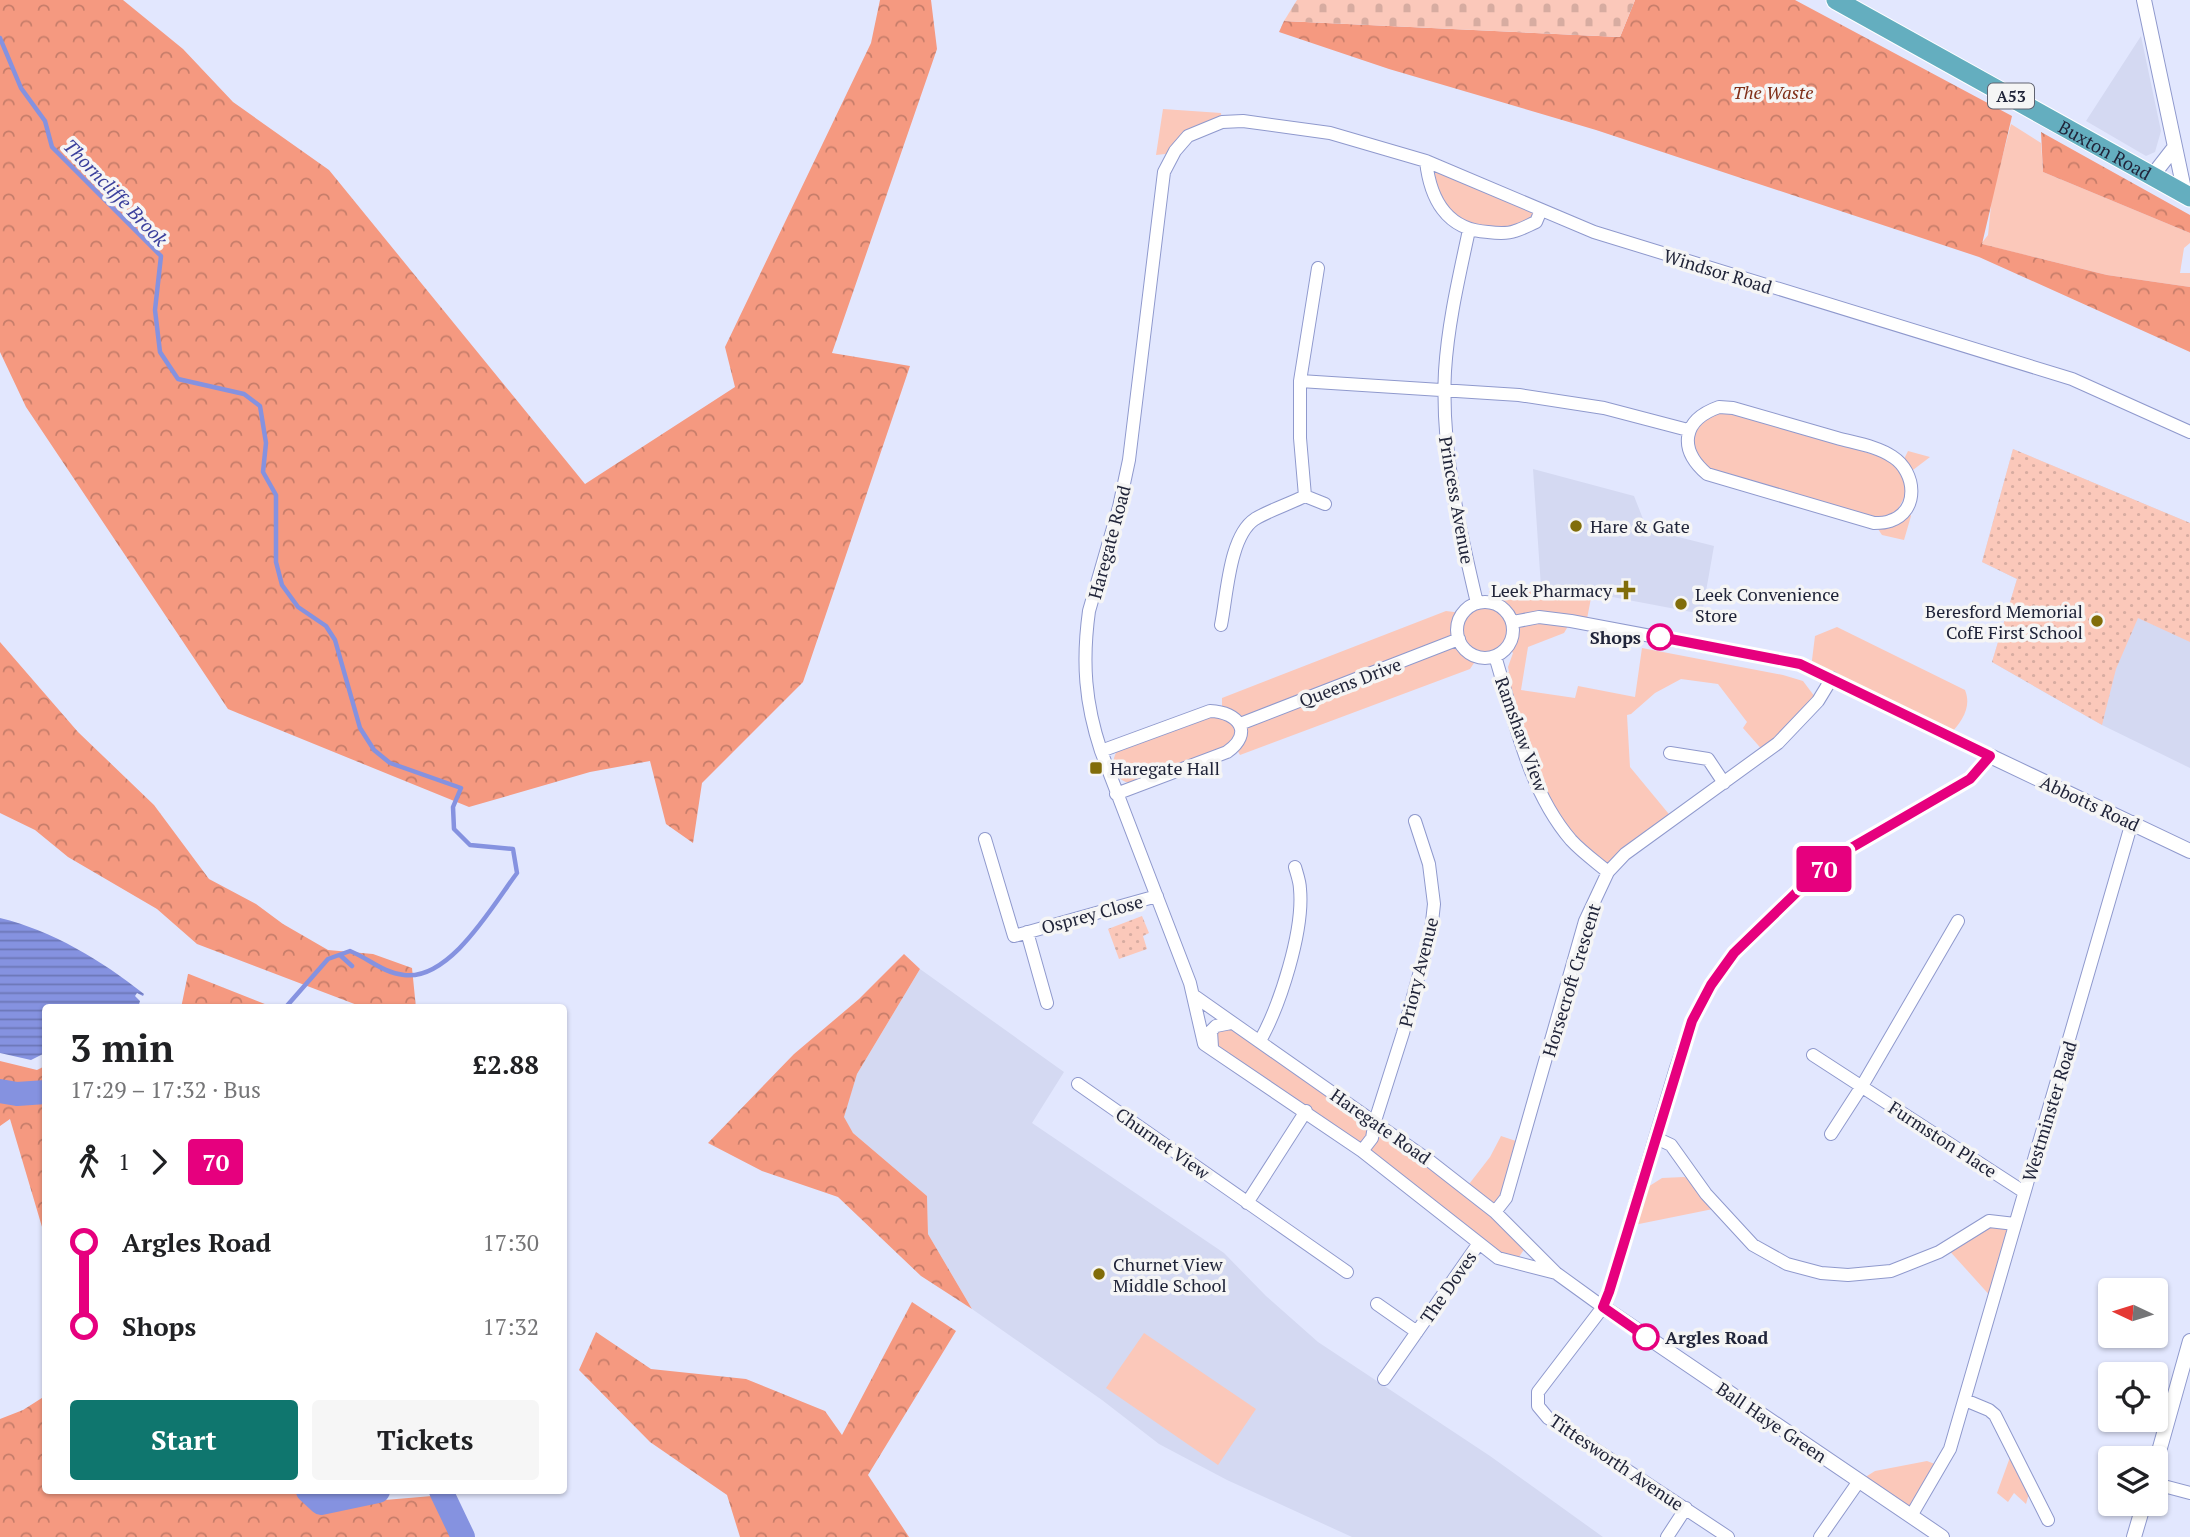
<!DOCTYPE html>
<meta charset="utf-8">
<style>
:root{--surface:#fff;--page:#f6f6f6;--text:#202124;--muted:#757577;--accent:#0f766e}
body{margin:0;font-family:"PT Serif",serif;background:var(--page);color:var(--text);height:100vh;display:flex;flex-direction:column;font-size:26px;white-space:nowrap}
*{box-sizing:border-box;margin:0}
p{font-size:23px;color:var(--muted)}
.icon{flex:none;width:38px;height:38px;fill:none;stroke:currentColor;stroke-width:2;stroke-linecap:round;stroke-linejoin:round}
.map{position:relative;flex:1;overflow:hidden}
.sheet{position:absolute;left:42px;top:1004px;width:525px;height:490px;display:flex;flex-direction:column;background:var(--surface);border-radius:7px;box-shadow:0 2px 5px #0004}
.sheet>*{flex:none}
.badge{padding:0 14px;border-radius:5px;font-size:24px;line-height:46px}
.needle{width:46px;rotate:274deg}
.tools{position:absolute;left:2098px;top:1278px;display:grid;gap:14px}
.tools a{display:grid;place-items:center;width:70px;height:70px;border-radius:7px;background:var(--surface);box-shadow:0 2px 5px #0004;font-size:35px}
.map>.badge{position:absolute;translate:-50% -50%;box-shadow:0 0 0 4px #fff}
.legs{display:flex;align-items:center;gap:10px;height:77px;padding:0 28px;font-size:23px}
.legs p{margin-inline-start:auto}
.head{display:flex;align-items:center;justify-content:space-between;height:119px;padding:0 28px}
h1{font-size:38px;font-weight:600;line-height:52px}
.cta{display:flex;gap:14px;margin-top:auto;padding:14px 28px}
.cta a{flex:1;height:80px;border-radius:7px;background:var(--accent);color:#fff;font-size:28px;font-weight:600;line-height:80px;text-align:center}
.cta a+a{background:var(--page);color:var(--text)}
ul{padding:0 28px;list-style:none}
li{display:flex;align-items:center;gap:24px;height:84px;font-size:26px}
li i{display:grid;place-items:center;width:10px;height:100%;margin:0 9px;background:currentColor}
li i::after{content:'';width:18px;height:18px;margin:-9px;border:5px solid;border-radius:50%;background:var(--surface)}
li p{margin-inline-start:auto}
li:first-child i{background:linear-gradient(#0000 50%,currentColor 0)}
li:last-child i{background:linear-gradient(currentColor 50%,#0000 0)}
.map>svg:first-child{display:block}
.built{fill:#d4d9f2}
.green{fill:#fbc8ba}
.forest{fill:url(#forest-crowns)}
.cemetery{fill:url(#cemetery-stones)}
.park{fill:url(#park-dots)}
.water{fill:url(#water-rules)}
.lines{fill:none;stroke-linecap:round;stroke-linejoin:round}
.stream{stroke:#8592e0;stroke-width:4.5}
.river{stroke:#8592e0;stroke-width:24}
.minor-casing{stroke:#8f99cd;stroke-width:14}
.tertiary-casing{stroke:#8f99cd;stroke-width:16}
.trunk-casing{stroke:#fff;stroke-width:21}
.minor{stroke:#fff;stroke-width:12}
.tertiary{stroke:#fff;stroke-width:14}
.trunk{stroke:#64aebf;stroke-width:19}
.line-1-casing{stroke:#fff;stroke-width:16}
.line-1{stroke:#e6007e;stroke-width:10}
.poi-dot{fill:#816d0a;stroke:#f5f5f5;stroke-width:2.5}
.stop-1-dot{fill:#fff;stroke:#e6007e;stroke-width:3.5}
.labels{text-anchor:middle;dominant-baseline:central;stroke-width:7;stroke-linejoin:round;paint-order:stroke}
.shield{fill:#f5f5f5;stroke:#606371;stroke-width:2}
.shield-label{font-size:16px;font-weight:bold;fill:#202439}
.park-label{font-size:18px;font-style:italic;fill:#7f2e18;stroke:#f5f5f5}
.street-label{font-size:18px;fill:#202439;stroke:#f5f5f5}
.poi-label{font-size:18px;fill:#202439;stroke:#f5f5f5;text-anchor:start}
.stop-label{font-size:18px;font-weight:bold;fill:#202439;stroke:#f5f5f5;text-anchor:end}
.water-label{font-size:19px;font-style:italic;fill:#3c419d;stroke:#f5f5f5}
</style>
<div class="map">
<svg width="2190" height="1537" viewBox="0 0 2190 1537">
<defs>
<pattern id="forest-crowns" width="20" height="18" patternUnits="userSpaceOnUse" patternTransform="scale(1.75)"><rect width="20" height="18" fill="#f59980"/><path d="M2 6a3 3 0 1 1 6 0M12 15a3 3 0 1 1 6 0" fill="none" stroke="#c67d6a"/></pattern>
<pattern id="cemetery-stones" width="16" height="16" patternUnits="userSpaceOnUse" patternTransform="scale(1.75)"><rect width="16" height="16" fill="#fbc8ba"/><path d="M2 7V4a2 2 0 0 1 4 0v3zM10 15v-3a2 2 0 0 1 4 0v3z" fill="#d7aca1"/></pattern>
<pattern id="park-dots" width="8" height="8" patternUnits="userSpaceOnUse" patternTransform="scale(1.75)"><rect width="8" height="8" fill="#fbc8ba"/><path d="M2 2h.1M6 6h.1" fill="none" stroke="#d7aca1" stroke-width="1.8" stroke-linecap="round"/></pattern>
<pattern id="water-rules" width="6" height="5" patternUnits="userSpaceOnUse" patternTransform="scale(1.75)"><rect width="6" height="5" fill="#8592e0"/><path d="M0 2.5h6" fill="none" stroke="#6c77b7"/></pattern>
</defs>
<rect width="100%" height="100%" fill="#e2e7fe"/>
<!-- built -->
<path class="built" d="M 2141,36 L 2161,131 L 2155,152 L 2146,156 L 2086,121 Z
M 2013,449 L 2190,523 L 2190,768 L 2102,725 L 1992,662 L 2017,579 L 1982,562 Z
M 1533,469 L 1634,496 L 1647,529 L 1714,546 L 1702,614 L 1586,592 L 1541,587 Z
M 920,969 L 1064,1072 L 1032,1123 L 1224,1253 L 1266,1296 L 1318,1342 L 1490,1456 L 1603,1537 L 1352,1537 L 1227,1480 L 1159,1444 L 1102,1400 L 972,1309 L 928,1234 L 927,1196 L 853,1133 L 843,1117 L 857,1074 Z"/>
<!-- green -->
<path class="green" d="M 1163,109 L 1221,113 L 1222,122 L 1209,126 L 1174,153 L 1156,155 Z
M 2011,124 L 2041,143 L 2043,172 L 2190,233 L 2190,243 L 2184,248 L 2180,273 L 2190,273 L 2190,287 L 2107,275 L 1981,244 L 1988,235 L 1992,196 Z
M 1426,161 L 1541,210 L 1536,222 L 1491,233 L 1446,213 Z
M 1722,412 L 1734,413 L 1888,459 L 1903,471 L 1906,494 L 1898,509 L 1891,514 L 1876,518 L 1710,470 C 1705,465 1698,459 1695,453 C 1685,432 1706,418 1722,412 Z
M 1908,451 L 1930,457 L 1909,473 L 1902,463 Z
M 1907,508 L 1911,516 L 1904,540 L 1882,535 L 1874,523 Z
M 1489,591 L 1555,592 L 1591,598 L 1586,624 L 1571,621 L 1564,633 L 1528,647 L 1521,690 L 1575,698 L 1578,686 L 1635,697 L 1642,648 L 1783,675 L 1803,681 L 1818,701 L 1765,753 L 1743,728 L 1747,722 L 1718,684 L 1681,679 L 1655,693 L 1631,714 L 1627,715 L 1630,767 L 1673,819 L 1608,872 L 1573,842 L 1541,793 L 1500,674 L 1509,672 L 1508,667 L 1513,653 L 1508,647 L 1495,656 L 1478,657 L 1470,669 L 1240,755 L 1235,746 L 1240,724 L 1222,711 L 1222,698 L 1446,611 L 1462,613 L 1477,603 L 1494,603 Z
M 1837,627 L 1965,690 C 1972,707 1962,722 1949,735 L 1811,668 L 1815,636 Z
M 1216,714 L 1235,725 L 1234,739 L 1220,750 L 1129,783 C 1113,778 1109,765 1117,751 Z
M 1231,1023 L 1466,1188 L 1490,1157 L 1501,1136 L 1522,1143 L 1495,1212 L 1525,1248 L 1519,1257 L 1509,1261 L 1213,1051 L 1216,1026 Z
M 1684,1177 L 1698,1181 L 1718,1208 L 1629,1226 L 1640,1192 L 1662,1178 Z
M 2015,1224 L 1993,1299 L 1946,1247 L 1973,1229 Z
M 1144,1333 L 1256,1409 L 1218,1465 L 1106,1388 Z
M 2013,1449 L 2035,1493 L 2028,1497 L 2026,1504 L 2014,1493 L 2008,1502 L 1997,1493 Z
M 1927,1461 L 1940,1466 L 1911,1516 L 1859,1481 L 1875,1471 Z"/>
<!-- forest -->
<path class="forest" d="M 0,0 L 123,0 L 183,49 L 233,102 L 329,170 L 585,484 L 735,387 L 725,347 L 871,43 L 880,0 L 931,0 L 937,49 L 832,353 L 910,366 L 803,682 L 702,783 L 693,843 L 666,824 L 650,761 L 590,772 L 469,807 L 228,709 L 26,407 L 0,352 Z
M 1635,0 L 1795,0 L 2012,116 L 1982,244 L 2107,275 L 2190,287 L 2190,352 L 1979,257 L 1596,130 L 1389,69 L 1279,32 L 1284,21 L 1620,37 Z
M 2041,132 L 2190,215 L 2190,233 L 2043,172 Z
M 0,642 L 78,732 L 154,805 L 209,879 L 256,904 L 283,924 L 328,950 L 373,954 L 412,968 L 416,1008 L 365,1008 L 197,944 L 157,909 L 68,857 L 35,830 L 0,813 Z
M 904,954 L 920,969 L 857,1074 L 844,1117 L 853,1133 L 927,1196 L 928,1234 L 972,1309 L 921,1276 L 838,1197 L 762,1171 L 708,1143 L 794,1054 L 859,999 Z
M 188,974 L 189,974 L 275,1008 L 181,1008 Z
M 0,1061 L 37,1070 L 45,1066 L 45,1237 L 10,1119 L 0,1126 Z
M 912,1302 L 956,1331 L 868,1475 L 909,1537 L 740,1537 L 727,1495 L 650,1442 L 579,1370 L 596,1332 L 651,1369 L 746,1379 L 825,1411 L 842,1435 Z
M 45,1396 L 46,1491 L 303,1491 L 319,1507 L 372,1495 L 373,1501 L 432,1496 L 451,1537 L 0,1537 L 0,1419 L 23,1410 Z"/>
<!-- cemetery -->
<path class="cemetery" d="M 1297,0 L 1635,0 L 1620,37 L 1284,21 Z"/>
<!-- park -->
<path class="park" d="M 2013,449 L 2190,523 L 2190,642 L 2138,618 L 2116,669 L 2102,725 L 1992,662 L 2017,579 L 1982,562 Z
M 1142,916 L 1149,933 L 1143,936 L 1147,949 L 1119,959 L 1108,929 Z"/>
<!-- water -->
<path class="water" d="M 0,918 C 53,931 101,960 144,994 L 143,996 L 137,993 L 135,996 L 140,1001 L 138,1008 L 46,1008 L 45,1053 L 31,1060 L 0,1053 Z"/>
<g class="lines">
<!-- stream -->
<path class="stream" d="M 0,38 L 21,88 L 45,121 L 52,147 L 161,256 L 155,310 L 160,352 L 178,379 L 244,394 L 260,406 L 266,443 L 263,472 L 276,495 L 276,562 L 282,585 L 298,607 L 326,626 L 335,640 L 360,728 L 374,750 L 390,763 L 461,788 L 453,807 L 454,829 L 470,845 L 513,849 L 517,873 C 493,905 450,981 404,975 C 383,973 368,958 350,951 L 328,959 L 285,1008
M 340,955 L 352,966"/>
<!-- river -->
<path class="river" d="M 0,1091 L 17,1094 L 46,1092
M 308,1491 L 321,1503 L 378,1491
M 441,1491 L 463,1537"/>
<!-- minor casing -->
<g class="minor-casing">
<path id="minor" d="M 1426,161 C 1430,198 1446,230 1488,232 C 1496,233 1507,234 1515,231 C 1522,229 1529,225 1536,222 L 1541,210
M 1469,230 C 1459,277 1448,323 1445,371 C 1441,450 1459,527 1477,603
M 1318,268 L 1300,381 L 1300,438 L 1305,496 L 1325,504
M 1300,381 L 1519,395 L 1604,408 L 1688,430
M 1719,407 L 1733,408 C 1768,418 1802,428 1837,438 C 1855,443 1877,446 1893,457 C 1916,472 1920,511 1890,521 C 1885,523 1879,523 1874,523 L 1707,474 C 1678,449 1682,420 1719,407 Z
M1457 630a28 28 0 1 1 56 0a28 28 0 1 1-56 0Z
M 1513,622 L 1539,617 L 1571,621 L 1800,664 L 1990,756 L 1970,779 L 1851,848 L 1797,892 L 1734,953 L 1711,985 L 1692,1022 L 1676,1068 L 1609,1292 L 1603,1307 L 1538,1392 L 1538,1406 L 1548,1418 L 1728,1537
M 1221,625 C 1227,596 1229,536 1255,519 C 1270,510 1289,504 1305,496
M 1495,656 C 1514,718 1528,790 1571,840 C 1582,852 1596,862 1608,872
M 1240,724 L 1459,639
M 1101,751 L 1210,711 C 1239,712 1254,733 1227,752 L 1116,794
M 1670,753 L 1708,759 L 1724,783
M 985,839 L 1014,936 L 1157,896
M 1027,932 L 1047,1003
M 1193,995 L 1431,1162 L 1495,1212 L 1556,1273 L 1603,1307
M 1260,1041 C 1280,1005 1304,931 1300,889 C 1300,882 1297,874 1295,867
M 1212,1047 L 1211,1031 L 1216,1026 L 1231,1023
M 1813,1055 L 2024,1192
M 1078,1084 L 1347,1272
M 1831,1134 L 1862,1086 L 1958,921
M 1656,1138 L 1671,1145 L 1706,1194 L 1753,1245 L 1787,1264 L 1821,1273 L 1848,1275 L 1891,1271 L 1939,1252 L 1989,1221 L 2015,1224
M 1362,1151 L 1372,1138 L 1375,1121 L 1403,1033 L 1431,931 L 1434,904 L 1429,864 L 1415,821
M 1247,1203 L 1306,1111
M 1495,1212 L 1506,1198 L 1585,921 L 1608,872 L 1625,854 L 1778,743 L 1818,701 L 1832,678
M 1556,1273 L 1498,1258 L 1362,1151 L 1204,1044 L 1190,983 L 1101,751 C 1085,703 1082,662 1089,611 L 1119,507 L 1129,460 L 1164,172 L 1175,151 L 1188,136 L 1222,122 L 1243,121 L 1330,133 L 1426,161 L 1594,232 L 2072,379 L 2190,432
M 1377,1304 L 1417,1332
M 1384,1379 L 1479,1243
M 1965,1400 L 1989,1410 L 1995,1415 L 2048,1520
M 2156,1484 L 2190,1493
M 1911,1516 L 1950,1449 L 2132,822
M 1667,1537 L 1686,1508
M 1820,1537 L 1859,1481"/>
</g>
<!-- tertiary casing -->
<g class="tertiary-casing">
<path id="tertiary" d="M 2144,0 L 2185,194
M 2153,175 L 2174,148
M 1990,756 L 2190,851
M 1603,1307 L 1942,1537
M 2156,1462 L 2190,1341
M 2134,1537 L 2144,1503"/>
</g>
<!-- trunk casing -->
<g class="trunk-casing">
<g id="trunk">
<path id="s1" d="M 1836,0 L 2190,197"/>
</g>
</g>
<!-- minor -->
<use href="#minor" class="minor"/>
<!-- tertiary -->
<use href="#tertiary" class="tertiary"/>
<!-- trunk -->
<use href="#trunk" class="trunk"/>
</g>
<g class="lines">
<!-- line-1 casing -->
<g class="line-1-casing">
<path id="line-1" d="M 1646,1337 L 1603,1307 L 1609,1292 L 1692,1021 L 1711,985 L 1734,953 L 1797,892 L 1851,848 L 1970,779 L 1990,756 L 1800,664 L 1660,637"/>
</g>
<!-- line-1 -->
<use href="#line-1" class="line-1"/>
</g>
<!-- markers -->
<g class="poi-dot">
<circle cx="1576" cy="526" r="7"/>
<path d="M1622.5 579.5h7v7h7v7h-7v7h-7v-7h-7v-7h7z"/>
<circle cx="1681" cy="604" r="7"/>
<circle cx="2097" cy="621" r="7"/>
<rect x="1089" y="761" width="14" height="14" rx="3.5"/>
<circle cx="1099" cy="1274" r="7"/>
</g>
<g class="stop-1-dot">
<circle cx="1660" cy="637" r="12"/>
<circle cx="1646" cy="1337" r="12"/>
</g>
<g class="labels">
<!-- shield labels -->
<rect class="shield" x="1988" y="83.5" width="46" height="25" rx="5"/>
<g class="shield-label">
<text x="2011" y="96">A53</text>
</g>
<!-- park labels -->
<g class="park-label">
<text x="1773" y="92">The Waste</text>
</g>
<!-- street labels -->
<g class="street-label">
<text stroke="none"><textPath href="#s1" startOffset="308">Buxton Road</textPath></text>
<text transform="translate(1718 271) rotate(17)">Windsor Road</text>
<text transform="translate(1457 500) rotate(80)">Princess Avenue</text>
<text transform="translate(1109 542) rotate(-75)">Haregate Road</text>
<text transform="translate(1350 682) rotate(-21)">Queens Drive</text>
<text transform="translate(1522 734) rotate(70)">Ramshaw View</text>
<text transform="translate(2090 803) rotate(25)">Abbotts Road</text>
<text transform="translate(1092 914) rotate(-15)">Osprey Close</text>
<text transform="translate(1418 972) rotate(-76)">Priory Avenue</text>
<text transform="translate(1571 980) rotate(-73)">Horsecroft Crescent</text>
<text transform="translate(2049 1111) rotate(-73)">Westminster Road</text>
<text transform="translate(1381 1126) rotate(35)">Haregate Road</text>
<text transform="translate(1943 1139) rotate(33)">Furmston Place</text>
<text transform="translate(1163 1143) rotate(35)">Churnet View</text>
<text transform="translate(1448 1287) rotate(-55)">The Doves</text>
<text transform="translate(1772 1422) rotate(34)">Ball Haye Green</text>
<text transform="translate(1617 1462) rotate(34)">Tittesworth Avenue</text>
</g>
<!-- poi labels -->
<g class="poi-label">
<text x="1590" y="526">Hare &amp; Gate</text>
<text x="1612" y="590" text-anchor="end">Leek Pharmacy</text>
<text x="1695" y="594">Leek Convenience<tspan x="1695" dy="21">Store</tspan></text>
<text x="2083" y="611" text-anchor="end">Beresford Memorial<tspan x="2083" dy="21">CofE First School</tspan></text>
<text x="1110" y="768">Haregate Hall</text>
<text x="1113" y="1264">Churnet View<tspan x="1113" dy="21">Middle School</tspan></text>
</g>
<!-- stop labels -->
<g class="stop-label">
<text x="1641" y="637">Shops</text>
<text x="1665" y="1337" text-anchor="start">Argles Road</text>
</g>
<!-- water labels -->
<g class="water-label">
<text transform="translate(116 192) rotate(46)">Thorncliffe Brook</text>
</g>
</g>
</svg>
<div class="tools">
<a><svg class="needle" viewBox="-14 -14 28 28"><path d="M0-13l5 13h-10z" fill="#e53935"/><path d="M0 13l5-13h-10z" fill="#757577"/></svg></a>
<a><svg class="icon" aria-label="locate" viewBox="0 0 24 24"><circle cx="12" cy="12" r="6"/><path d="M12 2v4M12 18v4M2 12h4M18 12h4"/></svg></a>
<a><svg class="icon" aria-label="layers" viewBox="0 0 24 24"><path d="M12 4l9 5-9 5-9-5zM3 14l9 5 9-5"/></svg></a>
</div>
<b class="badge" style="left:1824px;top:869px;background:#e6007e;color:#fff">70</b>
<section class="sheet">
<div class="head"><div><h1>3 min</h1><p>17:29 – 17:32 · Bus</p></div><b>£2.88</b></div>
<div class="legs"><svg class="icon" aria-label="walk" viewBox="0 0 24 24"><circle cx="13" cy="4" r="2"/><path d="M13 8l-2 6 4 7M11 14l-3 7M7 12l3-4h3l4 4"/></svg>1<svg class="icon" aria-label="forward" viewBox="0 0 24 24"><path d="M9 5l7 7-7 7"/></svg><b class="badge" style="background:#e6007e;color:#fff">70</b></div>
<ul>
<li><i style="color:#e6007e"></i><b>Argles Road</b><p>17:30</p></li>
<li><i style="color:#e6007e"></i><b>Shops</b><p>17:32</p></li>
</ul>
<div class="cta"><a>Start</a><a>Tickets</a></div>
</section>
</div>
